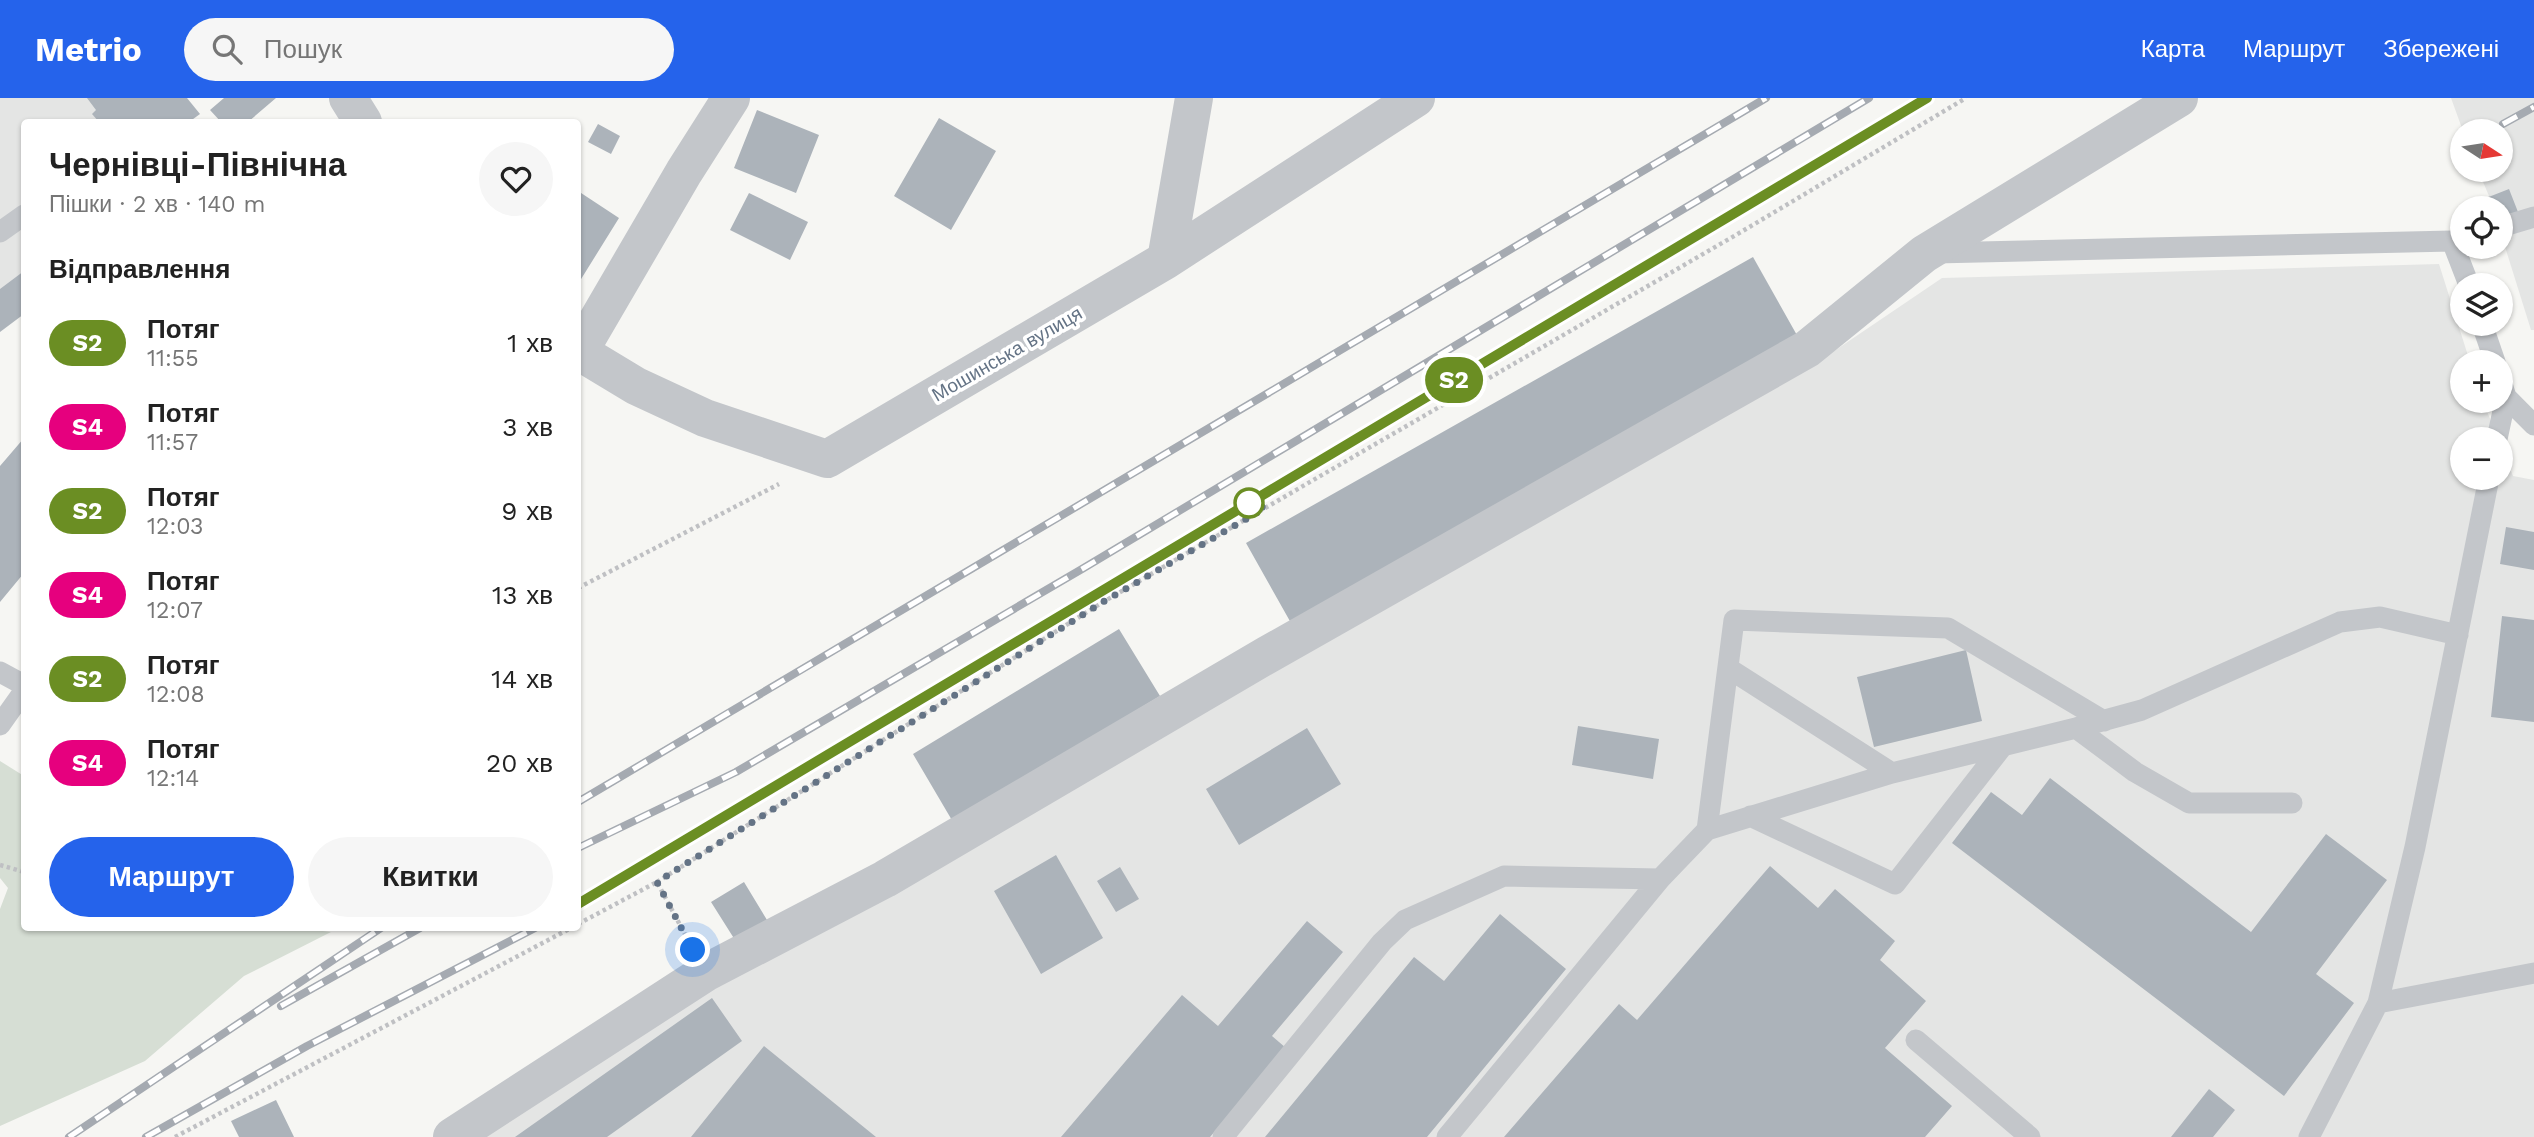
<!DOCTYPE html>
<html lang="uk">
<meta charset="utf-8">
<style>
:root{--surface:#fff;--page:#f6f6f6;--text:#222;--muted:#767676;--accent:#2563eb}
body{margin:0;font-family:"Work Sans",sans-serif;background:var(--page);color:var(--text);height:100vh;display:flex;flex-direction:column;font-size:26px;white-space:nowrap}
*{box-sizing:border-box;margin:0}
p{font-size:23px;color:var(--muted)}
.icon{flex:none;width:38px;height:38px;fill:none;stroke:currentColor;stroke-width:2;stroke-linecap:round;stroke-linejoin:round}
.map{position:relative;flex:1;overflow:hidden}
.side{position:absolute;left:21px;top:21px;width:560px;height:812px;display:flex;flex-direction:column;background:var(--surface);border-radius:7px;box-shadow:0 2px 5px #0004}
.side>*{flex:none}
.badge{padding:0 14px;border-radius:23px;font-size:24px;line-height:46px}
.needle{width:46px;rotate:102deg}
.controls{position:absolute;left:2450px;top:21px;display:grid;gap:14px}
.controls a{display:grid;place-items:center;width:63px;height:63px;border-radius:50%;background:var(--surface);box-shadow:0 2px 5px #0004;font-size:35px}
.you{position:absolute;width:35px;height:35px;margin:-18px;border:5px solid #fff;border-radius:50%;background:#1a73e8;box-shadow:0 0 0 10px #1a73e833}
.map>.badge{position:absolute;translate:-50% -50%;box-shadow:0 0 0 4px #fff}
h2{padding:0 28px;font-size:26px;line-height:63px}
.round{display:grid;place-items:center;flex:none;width:74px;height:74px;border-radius:37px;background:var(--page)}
.headline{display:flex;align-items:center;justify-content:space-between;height:119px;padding:0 28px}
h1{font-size:33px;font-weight:600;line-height:52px}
.button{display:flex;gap:14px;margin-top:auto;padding:14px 28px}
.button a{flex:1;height:80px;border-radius:42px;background:var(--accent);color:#fff;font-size:28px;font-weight:600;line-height:80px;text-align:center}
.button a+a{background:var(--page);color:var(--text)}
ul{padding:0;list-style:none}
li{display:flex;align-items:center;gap:21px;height:84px;padding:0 28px}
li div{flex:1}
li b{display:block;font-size:26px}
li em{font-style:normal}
li .badge{min-width:77px;font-weight:700;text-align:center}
header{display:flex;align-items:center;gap:42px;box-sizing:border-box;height:98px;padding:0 35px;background:var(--accent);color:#fff}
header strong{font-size:33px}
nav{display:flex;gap:38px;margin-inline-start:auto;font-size:24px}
.search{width:490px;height:63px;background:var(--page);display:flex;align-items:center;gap:18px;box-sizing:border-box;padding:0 24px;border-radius:38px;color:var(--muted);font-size:26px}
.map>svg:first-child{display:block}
.built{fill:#e4e5e4}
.green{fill:#d6ded4}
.building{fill:#acb3ba}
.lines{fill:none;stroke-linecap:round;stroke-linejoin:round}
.path{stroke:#bfc0c3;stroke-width:4.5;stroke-dasharray:3.5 3.5;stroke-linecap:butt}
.service{stroke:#c3c6ca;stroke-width:21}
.minor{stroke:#c3c6ca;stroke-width:38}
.rail-casing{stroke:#a5aab1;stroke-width:8}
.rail{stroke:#fff;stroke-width:5;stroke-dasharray:16;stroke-linecap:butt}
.line-casing{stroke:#fff;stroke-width:16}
.line{stroke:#6b8e23;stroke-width:10}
.walk{stroke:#647385;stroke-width:7;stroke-dasharray:0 12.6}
.stop-dot{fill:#fff;stroke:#6b8e23;stroke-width:3.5}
.labels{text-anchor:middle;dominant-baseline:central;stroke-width:7;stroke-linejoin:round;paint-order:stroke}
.street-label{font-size:19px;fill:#647385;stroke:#fff}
</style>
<header>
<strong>Metrio</strong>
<div class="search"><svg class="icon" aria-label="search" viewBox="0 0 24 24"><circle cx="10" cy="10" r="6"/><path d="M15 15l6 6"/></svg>Пошук</div>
<nav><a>Карта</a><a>Маршрут</a><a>Збережені</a></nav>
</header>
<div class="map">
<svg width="2534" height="1039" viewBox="0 0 2534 1039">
<rect width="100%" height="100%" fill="#f6f6f3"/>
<!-- built -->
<path class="built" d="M 0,0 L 152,0 L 172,24 L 24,24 L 24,175 L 0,193 Z
M 2451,0 L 2534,0 L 2534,232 L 2531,232 L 2501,136 L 2501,110 L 2490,110 L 2486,100 L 2489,98 L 2478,72 L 2501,72 L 2501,33 L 2463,33 Z
M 2439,166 L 2470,264 L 2462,264 L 2462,303 L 2483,303 L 2498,341 L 2462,341 L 2462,380 L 2501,380 L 2501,348 L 2513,378 L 2534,382 L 2534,1039 L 472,1039 L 709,882 L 1815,266 L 1942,180 Z"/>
<!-- green -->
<path class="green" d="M 0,663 L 24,678 L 24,830 L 298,830 L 331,834 L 244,878 L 145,963 L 0,1028 L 0,811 L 8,790 L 0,780 Z"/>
<!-- building -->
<path class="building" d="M 87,0 L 187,0 L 200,16 L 189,24 L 99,24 L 92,16 L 96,12 Z
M 224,0 L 276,0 L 248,24 L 221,24 L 210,12 Z
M 757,12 L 819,37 L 796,95 L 734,70 Z
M 939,20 L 996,53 L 951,132 L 894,98 Z
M 598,26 L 620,38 L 611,56 L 588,44 Z
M 2509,91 L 2518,114 L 2501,121 L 2501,110 L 2490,110 L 2486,100 Z
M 578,93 L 619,120 L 578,186 Z
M 749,95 L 808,124 L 790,162 L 730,132 Z
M 1753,159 L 1798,239 L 1291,525 L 1246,445 Z
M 24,173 L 24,216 L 0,234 L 0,191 Z
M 24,340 L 24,475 L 0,504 L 0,368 Z
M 2506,429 L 2534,434 L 2534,472 L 2500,466 Z
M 2502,518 L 2534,522 L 2534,624 L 2491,619 Z
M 1119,531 L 1160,598 L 953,724 L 913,656 Z
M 1966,552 L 1982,623 L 1874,649 L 1857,579 Z
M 1578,628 L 1659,641 L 1653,681 L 1572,667 Z
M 1307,630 L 1341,686 L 1239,747 L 1206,691 Z
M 2050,680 L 2251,834 L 2326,736 L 2387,782 L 2316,876 L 2354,905 L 2284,998 L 1952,745 L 1991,694 L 2022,717 Z
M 1056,757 L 1103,840 L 1041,876 L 994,793 Z
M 1770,768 L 1818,810 L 1835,791 L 1895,843 L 1880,862 L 1926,903 L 1885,950 L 1952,1008 L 1925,1039 L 1504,1039 L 1619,906 L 1637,922 Z
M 1120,769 L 1139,801 L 1116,814 L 1097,783 Z
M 744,784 L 767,822 L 735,842 L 711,804 Z
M 1500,816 L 1566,871 L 1427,1039 L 1265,1039 L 1414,859 L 1444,883 Z
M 1307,823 L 1343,854 L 1272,938 L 1286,950 L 1210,1039 L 1061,1039 L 1182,897 L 1218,928 Z
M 712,900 L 742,943 L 607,1039 L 515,1039 Z
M 764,948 L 876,1039 L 691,1039 Z
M 2209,991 L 2235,1012 L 2213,1039 L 2171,1039 Z
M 276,1002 L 294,1039 L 239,1039 L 231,1023 Z"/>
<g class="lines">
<!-- path -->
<path class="path" d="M 578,490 L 779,386
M 0,767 L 24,774
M 657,784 L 1103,504 L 1741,134 L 1966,0
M 578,826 L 657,784 L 687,840
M 175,1039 L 571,830"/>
<!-- service -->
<path class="service" d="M 2501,129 L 2534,119
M 0,134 L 24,117
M 1935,155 L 2452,143 L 2469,187
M 2482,226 L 2495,264
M 2506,299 L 2534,327
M 2497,341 L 2506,299 L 2501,283
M 1728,570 L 1892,675
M 0,574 L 24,587
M 0,627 L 24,593
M 2076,630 L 2135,674 L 2189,705 L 2292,705
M 1750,718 L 1895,786 L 2002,649
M 1707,732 L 1734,522 L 1948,530 L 2104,623
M 2378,905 L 2534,875
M 1916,942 L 2030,1039
M 1223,1039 L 1382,844 L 1405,822 L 1504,778 L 1660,781
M 1447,1039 L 1660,781 L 1707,732 L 1892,675 L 2076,630 L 2142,612 L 2340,524 L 2380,519 L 2458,537
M 2309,1039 L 2378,905 L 2415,749 L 2489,380"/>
<!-- minor -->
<path class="minor" d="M 348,0 L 363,24
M 1166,162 L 1194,0
M 578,253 L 636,288 L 705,320 L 827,361 L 1166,162 L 1416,0
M 579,254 L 684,74 L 731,0
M 452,1039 L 705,875 L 885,781 L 1267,557 L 1807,251 L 1924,156 L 2179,0"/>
<!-- rail casing -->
<g class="rail-casing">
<path id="rail" d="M 2503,26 L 2534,9
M 578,704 L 1766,0
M 578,750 L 736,674 L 1082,471 L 1869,0
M 578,806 L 1927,0
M 281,908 L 420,830
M 69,1039 L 381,830
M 146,1039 L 307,948 L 535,830"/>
</g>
<!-- rail -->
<use href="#rail" class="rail"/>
</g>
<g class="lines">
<!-- line casing -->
<g class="line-casing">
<path id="line" d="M 578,806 L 1927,0"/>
</g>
<!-- line -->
<use href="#line" class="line"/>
<!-- walk -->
<path class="walk" d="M 693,852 L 657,784 L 1103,504 L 1265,410 L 1249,405"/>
</g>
<!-- markers -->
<circle class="stop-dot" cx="1249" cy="405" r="14"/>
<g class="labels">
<!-- street labels -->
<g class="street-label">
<text transform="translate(1007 256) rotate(-30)">Мошинська вулиця</text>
</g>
</g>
</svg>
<div class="controls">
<a><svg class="needle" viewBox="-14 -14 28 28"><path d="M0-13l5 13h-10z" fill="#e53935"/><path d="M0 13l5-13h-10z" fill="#767676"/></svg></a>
<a><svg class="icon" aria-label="locate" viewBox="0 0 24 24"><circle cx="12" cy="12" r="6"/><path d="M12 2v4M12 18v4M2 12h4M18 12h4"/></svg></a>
<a><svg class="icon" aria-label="layers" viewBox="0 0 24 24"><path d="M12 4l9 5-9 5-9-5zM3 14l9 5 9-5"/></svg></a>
<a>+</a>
<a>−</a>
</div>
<div class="you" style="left:693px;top:852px"></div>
<b class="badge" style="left:1454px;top:282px;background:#6b8e23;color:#fff">S2</b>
<section class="side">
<div class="headline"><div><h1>Чернівці-Північна</h1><p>Пішки · 2 хв · 140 m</p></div><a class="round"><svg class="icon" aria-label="heart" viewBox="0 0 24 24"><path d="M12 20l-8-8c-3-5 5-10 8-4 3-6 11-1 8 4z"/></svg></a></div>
<h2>Відправлення</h2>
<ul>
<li><span class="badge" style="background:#6b8e23;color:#fff">S2</span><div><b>Потяг</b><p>11:55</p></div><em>1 хв</em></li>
<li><span class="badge" style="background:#e6007e;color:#fff">S4</span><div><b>Потяг</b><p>11:57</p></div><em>3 хв</em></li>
<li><span class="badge" style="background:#6b8e23;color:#fff">S2</span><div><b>Потяг</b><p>12:03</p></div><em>9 хв</em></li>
<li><span class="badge" style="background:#e6007e;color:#fff">S4</span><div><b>Потяг</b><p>12:07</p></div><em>13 хв</em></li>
<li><span class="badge" style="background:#6b8e23;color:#fff">S2</span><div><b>Потяг</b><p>12:08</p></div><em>14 хв</em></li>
<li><span class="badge" style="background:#e6007e;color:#fff">S4</span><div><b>Потяг</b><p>12:14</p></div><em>20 хв</em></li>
</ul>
<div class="button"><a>Маршрут</a><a>Квитки</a></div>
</section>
</div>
